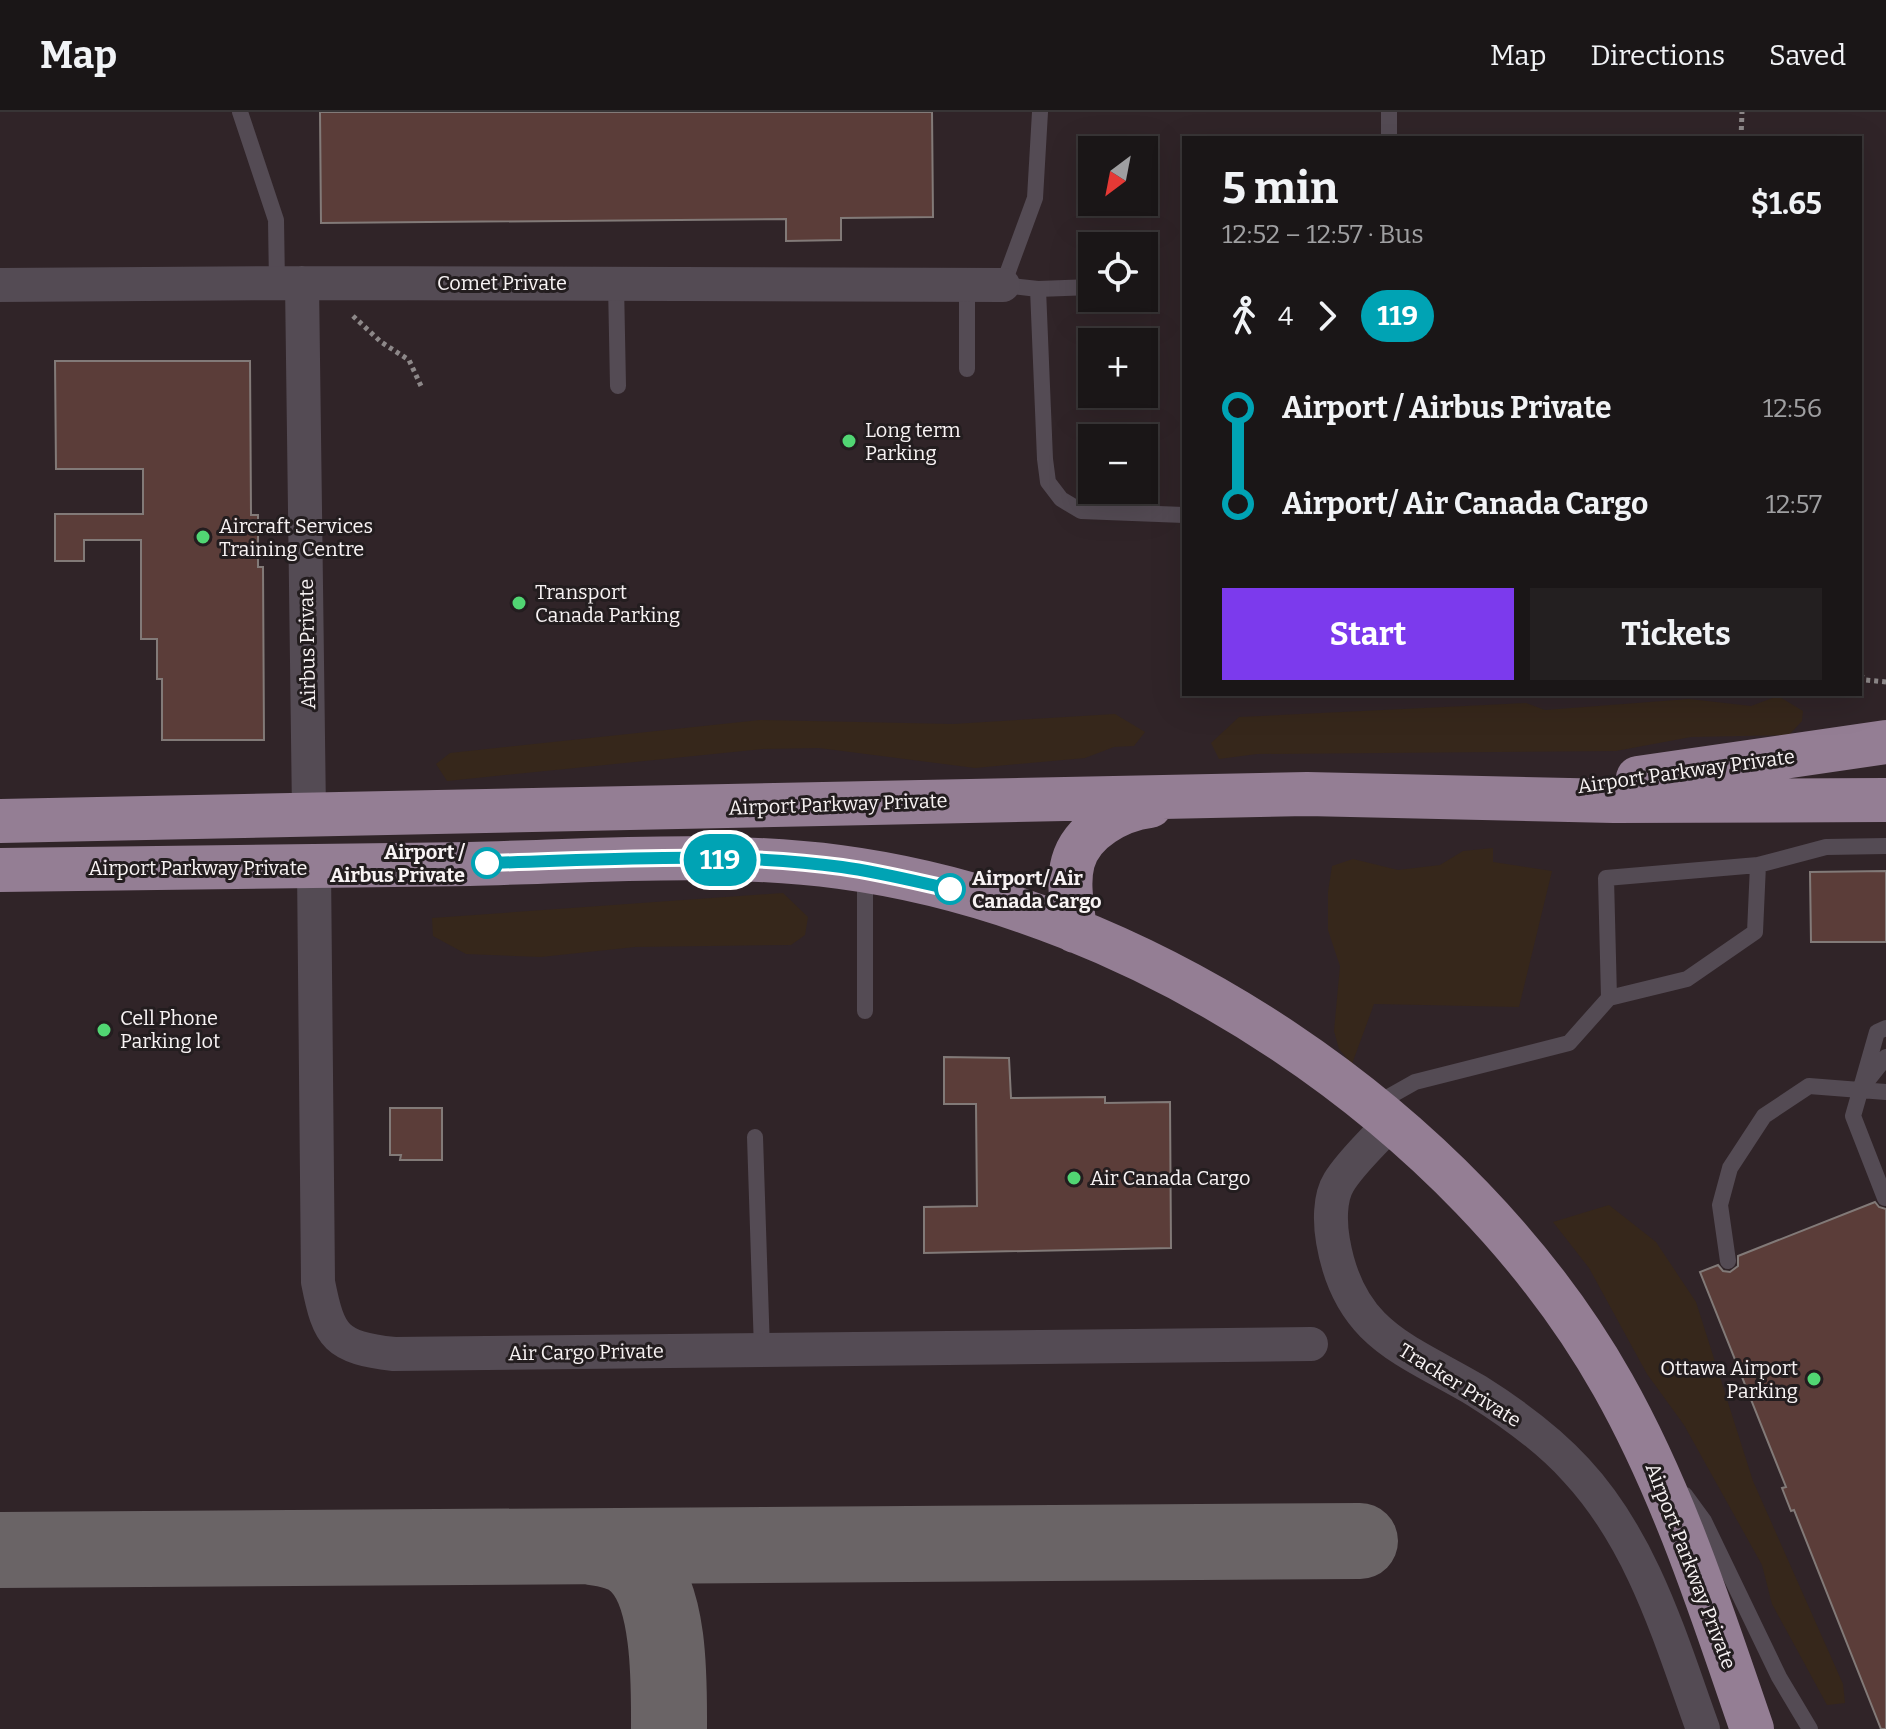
<!DOCTYPE html>
<meta charset="utf-8">
<style>
:root{--surface:#1a1617;--page:#231f20;--text:#f1f3f6;--muted:#9f9fa1;--line:#383536;--accent:#7c3aed}
body{margin:0;font-family:Bitter,serif;background:var(--page);color:var(--text);height:100vh;display:flex;flex-direction:column;font-size:30px;white-space:nowrap}
*{box-sizing:border-box;margin:0}
p{font-size:26px;color:var(--muted)}
.icon{flex:none;width:44px;height:44px;fill:none;stroke:currentColor;stroke-width:2;stroke-linecap:round;stroke-linejoin:round}
.map{position:relative;flex:1;overflow:hidden}
.side{position:absolute;left:1182px;top:24px;width:680px;height:560px;display:flex;flex-direction:column;background:var(--surface);border-radius:0px;box-shadow:0 8px 32px #0002,0 0 0 2px var(--line)}
.side>*{flex:none}
.badge{padding:0 16px;border-radius:26px;font-size:28px;line-height:52px}
.needle{width:52px;rotate:212deg}
.controls{position:absolute;left:1078px;top:24px;display:grid;gap:16px}
.controls a{display:grid;place-items:center;width:80px;height:80px;border-radius:0px;background:var(--surface);box-shadow:0 8px 32px #0002,0 0 0 2px var(--line);font-size:40px}
.map>.badge{position:absolute;translate:-50% -50%;box-shadow:0 0 0 4px #fff}
.legs{display:flex;align-items:center;gap:12px;height:88px;padding:0 40px;font-size:26px}
.legs p{margin-inline-start:auto}
.summary{display:flex;align-items:center;justify-content:space-between;height:136px;padding:0 40px}
h1{font-size:44px;font-weight:700;line-height:60px}
.action{display:flex;gap:16px;margin-top:auto;padding:16px 40px}
.action a{flex:1;height:92px;border-radius:0px;background:var(--accent);color:#fff;font-size:32px;font-weight:700;line-height:92px;text-align:center}
.action a+a{background:var(--page);color:var(--text)}
ul{padding:0 40px;list-style:none}
li{display:flex;align-items:center;gap:28px;height:96px;font-size:30px}
li i{display:grid;place-items:center;width:12px;height:100%;margin:0 10px;background:currentColor}
li i::after{content:'';width:20px;height:20px;margin:-10px;border:6px solid;border-radius:50%;background:var(--surface)}
li p{margin-inline-start:auto}
li:first-child i{background:linear-gradient(#0000 50%,currentColor 0)}
li:last-child i{background:linear-gradient(currentColor 50%,#0000 0)}
header{display:flex;align-items:center;gap:48px;box-sizing:border-box;height:112px;padding:0 40px;background:var(--surface);border-bottom:2px solid var(--line)}
header strong{font-size:38px}
nav{display:flex;gap:44px;margin-inline-start:auto;font-size:28px}
.map>svg:first-child{display:block}
.built{fill:#302428;fill-rule:evenodd}
.green{fill:#36271b}
.lines{fill:none;stroke-linecap:round;stroke-linejoin:round}
.taxiway{stroke:#6a6466;stroke-width:76}
.building{fill:#5b3d39;stroke:#827a78;stroke-width:2}
.path{stroke:#8d8889;stroke-width:5;stroke-dasharray:4 4;stroke-linecap:butt}
.service{stroke:#544b54;stroke-width:16}
.minor{stroke:#544b54;stroke-width:34}
.trunk{stroke:#947e94;stroke-width:44}
.line-1-casing{stroke:#fff;stroke-width:18}
.line-1{stroke:#00a3b4;stroke-width:12}
.poi-dot{fill:#51d673;stroke:#231d1f;stroke-width:3}
.stop-1-dot{fill:#fff;stroke:#00a3b4;stroke-width:4}
.labels{text-anchor:middle;dominant-baseline:central;stroke-width:6;stroke-linejoin:round;paint-order:stroke}
.street-label{font-size:20px;fill:#f8f3f4;stroke:#231d1f}
.poi-label{font-size:20px;fill:#f8f3f4;stroke:#231d1f;text-anchor:start}
.stop-label{font-size:20px;font-weight:bold;fill:#f8f3f4;stroke:#231d1f;text-anchor:end}
</style>
<header>
<strong>Map</strong>
<nav><a>Map</a><a>Directions</a><a>Saved</a></nav>
</header>
<div class="map">
<svg width="1886" height="1617" viewBox="0 0 1886 1617">
<rect width="100%" height="100%" fill="#231d1f"/>
<!-- built -->
<path class="built" d="M 0,0 L 1886,0 L 1886,1617 L 0,1617 ZM 1184,26 L 1860,26 L 1860,582 L 1184,582 ZM 1092,38 L 1144,38 L 1144,90 L 1092,90 ZM 1092,134 L 1144,134 L 1144,186 L 1092,186 ZM 1092,230 L 1144,230 L 1144,282 L 1092,282 ZM 1092,326 L 1144,326 L 1144,378 L 1092,378 Z"/>
<!-- green -->
<path class="green" d="M 1778,584 L 1803,599 L 1802,609 L 1789,623 L 1691,625 L 1616,639 L 1257,642 L 1219,647 L 1211,631 L 1239,605 L 1526,591 L 1545,598 L 1689,587 L 1751,594 Z
M 1115,602 L 1145,620 L 1134,634 L 1114,635 L 1085,646 L 975,656 L 819,636 L 763,637 L 447,669 L 436,652 L 450,641 L 760,608 L 953,612 Z
M 1493,736 L 1493,750 L 1552,759 L 1519,895 L 1374,892 L 1352,952 L 1339,937 L 1334,919 L 1340,854 L 1328,818 L 1328,780 L 1332,754 L 1353,747 L 1398,758 L 1440,753 L 1463,739 Z
M 783,781 L 808,805 L 805,823 L 791,833 L 635,835 L 541,845 L 466,842 L 433,824 L 432,806 Z
M 1609,1093 L 1656,1130 L 1696,1190 L 1753,1369 L 1843,1572 L 1845,1591 L 1827,1593 L 1772,1492 L 1762,1453 L 1684,1313 L 1647,1262 L 1589,1156 L 1553,1110 Z"/>
<g class="lines">
<!-- taxiway -->
<path class="taxiway" d="M 592,1435 C 608,1437 627,1441 638,1453 C 671,1486 669,1573 669,1617
M 0,1438 L 1360,1429"/>
</g>
<!-- building -->
<path class="building" d="M 320,0 L 932,0 L 933,105 L 841,106 L 841,128 L 786,129 L 786,107 L 321,111 Z
M 55,249 L 250,249 L 251,403 L 258,403 L 258,455 L 263,455 L 264,628 L 162,628 L 162,567 L 157,567 L 157,527 L 141,527 L 141,428 L 84,428 L 84,449 L 55,449 L 55,402 L 143,402 L 143,357 L 56,357 Z
M 1886,759 L 1886,830 L 1811,830 L 1810,760 Z
M 944,945 L 1009,946 L 1011,986 L 1105,985 L 1105,991 L 1170,990 L 1171,1136 L 924,1141 L 924,1095 L 977,1094 L 976,992 L 944,992 Z
M 390,996 L 442,996 L 442,1048 L 400,1048 L 401,1043 L 390,1043 Z
M 1875,1090 L 1879,1095 L 1886,1097 L 1886,1617 L 1881,1617 L 1794,1398 L 1791,1399 L 1782,1376 L 1786,1375 L 1700,1160 L 1718,1153 L 1723,1159 L 1730,1160 L 1738,1154 L 1738,1144 Z"/>
<g class="lines">
<!-- path -->
<path class="path" d="M 1741,26 L 1742,0
M 353,204 L 381,230 L 409,248 L 421,274
M 1860,563 L 1866,568 L 1886,570"/>
<!-- service -->
<path class="service" d="M 240,0 L 276,108 L 277,172
M 1040,0 L 1035,86 L 1003,173 L 1038,177 L 1092,175
M 1389,0 L 1389,26
M 616,172 L 618,274
M 967,173 L 967,257
M 1038,177 L 1045,347 L 1048,370 L 1061,387 L 1081,399 L 1184,403
M 1758,753 L 1826,735 L 1886,734
M 865,899 L 865,761
M 1867,969 L 1886,945
M 1376,992 L 1415,970 L 1569,931 L 1609,886 L 1687,867 L 1755,820 L 1758,753 L 1606,766 L 1609,886
M 755,1025 L 762,1238
M 1885,1086 L 1853,1004 L 1877,920 L 1886,916
M 1728,1149 L 1720,1093 L 1730,1056 L 1764,1004 L 1809,974 L 1886,980
M 1685,1383 L 1704,1409 L 1779,1565 L 1810,1617"/>
<!-- minor -->
<path class="minor" d="M 302,171 L 309,701
M 0,173 L 302,171 L 1003,173
M 314,755 L 318,1170 C 329,1226 336,1235 394,1242 L 1311,1232
M 1390,1011 C 1374,1030 1352,1049 1339,1070 C 1329,1086 1330,1112 1333,1129 C 1349,1223 1406,1237 1477,1279 C 1512,1301 1548,1327 1576,1358 C 1643,1430 1670,1526 1703,1617"/>
<!-- trunk -->
<path class="trunk" d="M 1638,666 L 1886,630
M 0,709 L 1307,682 L 1614,689 L 1886,688
M 0,758 C 157,756 313,755 469,752 C 593,749 717,739 840,755 C 1143,795 1463,1007 1613,1273 C 1674,1381 1712,1501 1752,1617
M 1075,819 C 1073,797 1067,772 1073,750 C 1082,718 1119,698 1150,694"/>
</g>
<g class="lines">
<!-- line-1 casing -->
<g class="line-1-casing">
<path id="line-1" d="M 487,751 C 605,748 725,739 842,755 C 878,760 914,769 950,777"/>
</g>
<!-- line-1 -->
<use href="#line-1" class="line-1"/>
</g>
<!-- markers -->
<g class="poi-dot">
<circle cx="849" cy="329" r="8"/>
<circle cx="203" cy="425" r="8"/>
<circle cx="519" cy="491" r="8"/>
<circle cx="104" cy="918" r="8"/>
<circle cx="1074" cy="1066" r="8"/>
<circle cx="1814" cy="1267" r="8"/>
</g>
<g class="stop-1-dot">
<circle cx="487" cy="751" r="14"/>
<circle cx="950" cy="777" r="14"/>
</g>
<g class="labels">
<!-- street labels -->
<g class="street-label">
<text x="502" y="171">Comet Private</text>
<text transform="translate(307 532) rotate(-91)">Airbus Private</text>
<text transform="translate(1686 659) rotate(-8)">Airport Parkway Private</text>
<text transform="translate(838 692) rotate(-2)">Airport Parkway Private</text>
<text x="198" y="756">Airport Parkway Private</text>
<text transform="translate(586 1240) rotate(-1)">Air Cargo Private</text>
<text transform="translate(1460 1273) rotate(32)">Tracker Private</text>
<text transform="translate(1691 1454) rotate(69)">Airport Parkway Private</text>
</g>
<!-- poi labels -->
<g class="poi-label">
<text x="865" y="318">Long term<tspan x="865" dy="23">Parking</tspan></text>
<text x="219" y="414">Aircraft Services<tspan x="219" dy="23">Training Centre</tspan></text>
<text x="535" y="480">Transport<tspan x="535" dy="23">Canada Parking</tspan></text>
<text x="120" y="906">Cell Phone<tspan x="120" dy="23">Parking lot</tspan></text>
<text x="1090" y="1066">Air Canada Cargo</text>
<text x="1798" y="1256" text-anchor="end">Ottawa Airport<tspan x="1798" dy="23">Parking</tspan></text>
</g>
<!-- stop labels -->
<g class="stop-label">
<text x="465" y="740">Airport /<tspan x="465" dy="23">Airbus Private</tspan></text>
<text x="972" y="766" text-anchor="start">Airport/ Air<tspan x="972" dy="23">Canada Cargo</tspan></text>
</g>
</g>
</svg>
<div class="controls">
<a><svg class="needle" viewBox="-14 -14 28 28"><path d="M0-13l5 13h-10z" fill="#e53935"/><path d="M0 13l5-13h-10z" fill="#9f9fa1"/></svg></a>
<a><svg class="icon" aria-label="locate" viewBox="0 0 24 24"><circle cx="12" cy="12" r="6"/><path d="M12 2v4M12 18v4M2 12h4M18 12h4"/></svg></a>
<a>+</a>
<a>−</a>
</div>
<b class="badge" style="left:720px;top:748px;background:#00a3b4;color:#fff">119</b>
<section class="side">
<div class="summary"><div><h1>5 min</h1><p>12:52 – 12:57 · Bus</p></div><b>$1.65</b></div>
<div class="legs"><svg class="icon" aria-label="walk" viewBox="0 0 24 24"><circle cx="13" cy="4" r="2"/><path d="M13 8l-2 6 4 7M11 14l-3 7M7 12l3-4h3l4 4"/></svg>4<svg class="icon" aria-label="forward" viewBox="0 0 24 24"><path d="M9 5l7 7-7 7"/></svg><b class="badge" style="background:#00a3b4;color:#fff">119</b></div>
<ul>
<li><i style="color:#00a3b4"></i><b>Airport / Airbus Private</b><p>12:56</p></li>
<li><i style="color:#00a3b4"></i><b>Airport/ Air Canada Cargo</b><p>12:57</p></li>
</ul>
<div class="action"><a>Start</a><a>Tickets</a></div>
</section>
</div>
